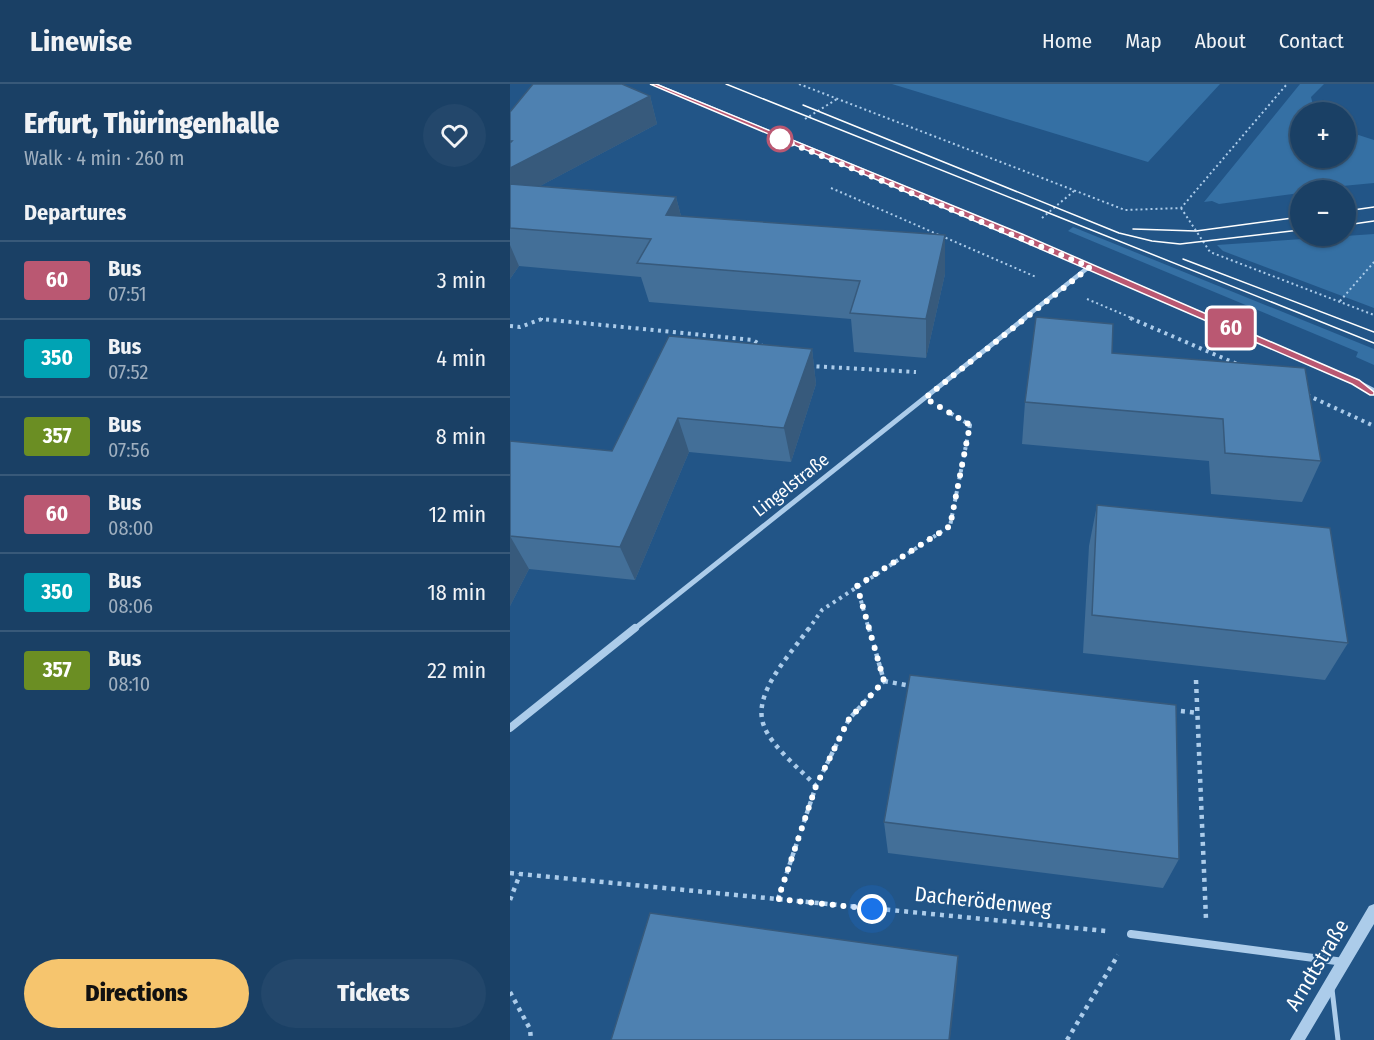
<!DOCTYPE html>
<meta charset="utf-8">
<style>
:root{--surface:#1a4065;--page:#23476b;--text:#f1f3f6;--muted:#9fafbf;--line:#385979;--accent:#f6c56e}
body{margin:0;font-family:"Fira Sans Condensed",sans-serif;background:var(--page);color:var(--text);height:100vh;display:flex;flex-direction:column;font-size:22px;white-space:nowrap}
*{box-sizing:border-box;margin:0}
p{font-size:20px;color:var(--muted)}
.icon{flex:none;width:33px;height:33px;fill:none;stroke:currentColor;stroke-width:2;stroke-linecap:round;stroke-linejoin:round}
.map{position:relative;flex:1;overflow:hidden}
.sheet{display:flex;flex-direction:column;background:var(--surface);width:510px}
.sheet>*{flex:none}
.badge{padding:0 12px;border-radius:4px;font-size:21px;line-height:39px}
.controls{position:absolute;left:780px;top:18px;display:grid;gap:12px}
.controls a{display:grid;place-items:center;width:66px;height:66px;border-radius:50%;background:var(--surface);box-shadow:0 2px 4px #0004,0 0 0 2px var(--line);font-size:30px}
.you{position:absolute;width:30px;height:30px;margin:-15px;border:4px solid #fff;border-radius:50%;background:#1a73e8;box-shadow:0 0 0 9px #1a73e833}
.map>.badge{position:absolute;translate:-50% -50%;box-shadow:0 0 0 3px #fff}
h2{padding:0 24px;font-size:22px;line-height:54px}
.round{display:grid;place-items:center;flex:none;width:63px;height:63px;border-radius:32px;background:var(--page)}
.overview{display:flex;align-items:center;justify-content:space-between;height:102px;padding:0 24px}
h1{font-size:28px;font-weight:800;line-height:45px}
.button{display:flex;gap:12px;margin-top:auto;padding:12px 24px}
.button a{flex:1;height:69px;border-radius:36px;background:var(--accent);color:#111;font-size:24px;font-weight:800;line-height:69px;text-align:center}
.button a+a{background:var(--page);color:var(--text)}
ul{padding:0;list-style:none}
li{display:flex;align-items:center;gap:18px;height:78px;padding:0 24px;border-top:2px solid var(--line)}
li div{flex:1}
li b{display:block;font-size:22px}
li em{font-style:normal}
li .badge{min-width:66px;font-weight:700;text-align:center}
header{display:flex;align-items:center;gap:36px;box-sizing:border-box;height:84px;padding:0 30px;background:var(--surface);border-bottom:2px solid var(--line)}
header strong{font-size:28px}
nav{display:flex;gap:33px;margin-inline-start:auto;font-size:21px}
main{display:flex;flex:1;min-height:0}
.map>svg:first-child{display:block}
.green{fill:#3570a4}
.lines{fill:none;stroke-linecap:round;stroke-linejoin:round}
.path-far2{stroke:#acccea;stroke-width:2;stroke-dasharray:2 3;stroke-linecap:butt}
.path-far1{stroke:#acccea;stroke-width:4;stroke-dasharray:3 4.5;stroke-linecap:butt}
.path{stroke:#acccea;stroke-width:4.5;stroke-dasharray:4 5;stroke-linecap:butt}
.service{stroke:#acccea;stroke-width:5}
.minor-far2{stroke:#acccea;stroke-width:4.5}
.minor-far1{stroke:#acccea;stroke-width:5}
.minor{stroke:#acccea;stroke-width:8}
.tertiary{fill:#acccea;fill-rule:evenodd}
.tram{stroke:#fff;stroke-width:1.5}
.wall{fill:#436f98}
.shaded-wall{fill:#375a7c}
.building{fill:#4e81b1;stroke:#375a7c;stroke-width:1.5}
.line{fill:#ba5872;stroke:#fff;stroke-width:1.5}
.walk{stroke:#fff;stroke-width:6;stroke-dasharray:0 10.8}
.stop-dot{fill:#fff;stroke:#ba5872;stroke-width:3}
.labels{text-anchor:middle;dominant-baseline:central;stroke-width:4.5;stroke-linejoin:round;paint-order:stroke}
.street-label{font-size:18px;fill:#fff;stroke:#225587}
.near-street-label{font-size:21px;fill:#fff;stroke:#225587}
</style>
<header>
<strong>Linewise</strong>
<nav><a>Home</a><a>Map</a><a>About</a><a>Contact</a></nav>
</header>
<main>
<section class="sheet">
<div class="overview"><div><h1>Erfurt, Thüringenhalle</h1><p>Walk · 4 min · 260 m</p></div><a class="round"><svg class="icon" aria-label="heart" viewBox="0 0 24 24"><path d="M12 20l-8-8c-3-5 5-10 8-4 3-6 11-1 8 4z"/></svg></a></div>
<h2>Departures</h2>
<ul>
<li><span class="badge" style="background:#ba5872;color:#fff">60</span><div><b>Bus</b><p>07:51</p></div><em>3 min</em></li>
<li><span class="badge" style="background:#00a3b4;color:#fff">350</span><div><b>Bus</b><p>07:52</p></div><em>4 min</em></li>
<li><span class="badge" style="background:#6b8e23;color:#fff">357</span><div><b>Bus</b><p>07:56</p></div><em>8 min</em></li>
<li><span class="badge" style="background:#ba5872;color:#fff">60</span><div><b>Bus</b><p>08:00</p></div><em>12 min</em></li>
<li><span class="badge" style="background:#00a3b4;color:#fff">350</span><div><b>Bus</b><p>08:06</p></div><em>18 min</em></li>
<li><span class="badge" style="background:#6b8e23;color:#fff">357</span><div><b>Bus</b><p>08:10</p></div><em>22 min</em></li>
</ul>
<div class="button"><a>Directions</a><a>Tickets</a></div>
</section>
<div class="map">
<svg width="864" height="956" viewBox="0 0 864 956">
<rect width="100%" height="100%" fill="#225587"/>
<!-- green -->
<path class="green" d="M 382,0 L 710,0 L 638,78 Z
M 790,0 L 814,0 L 801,13 L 804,25 L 800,28 L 790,28 L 790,74 L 836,74 L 836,47 L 864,56 L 864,99 L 790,106 L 790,109 L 709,120 L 702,117 L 694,118 Z
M 563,143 L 864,265 L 864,281 L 846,273 L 848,268 L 558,147 Z
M 864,150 L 864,224 L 713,167 L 707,161 Z"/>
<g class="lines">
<!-- path-far2 -->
<path class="path-far2" d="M 289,0 L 615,126 L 671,124 L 777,0
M 295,35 L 327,15
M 321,104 L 526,193
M 671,124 L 700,168 L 864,231
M 532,134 L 564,107
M 577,215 L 624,235
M 830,217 L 864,178
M 31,235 L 35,235"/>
<!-- path-far1 -->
<path class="path-far1" d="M 620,234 L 727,280
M 0,242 L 10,243 L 32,235 L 243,256 L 252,262
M 299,282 L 406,288
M 797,311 L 864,342
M 347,502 L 359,546
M 298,546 L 312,526 L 440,442 L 460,341 L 437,327"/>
<!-- path -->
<path class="path" d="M 299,544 C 281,570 241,610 254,642 C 261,662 291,686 306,702
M 686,596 L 696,835
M 374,597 L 401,602
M 662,626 L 688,629
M 0,789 L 596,847
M 268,815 L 306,702 L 339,635 L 374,597 L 359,544
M 0,816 L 10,790
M 0,908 L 20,945 L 21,956
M 557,956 L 608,871"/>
<!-- service -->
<path class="service" d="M 822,905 L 828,956"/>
<!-- minor-far2 -->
<path class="minor-far2" d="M 513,235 L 580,182"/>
<!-- minor-far1 -->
<path class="minor-far1" d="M 123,546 L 515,234"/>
<!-- minor -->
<path class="minor" d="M 0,644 L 125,544
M 621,850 L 834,878"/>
<!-- tertiary -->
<path class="tertiary" d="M 140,0 L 148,0 L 512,150 L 849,296 L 864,304 L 864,311 L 843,300 L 506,154 Z
M 864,820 L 864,840 L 795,956 L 780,956 L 859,822 Z"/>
<!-- tram -->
<path class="tram" d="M 216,0 L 864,259
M 293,21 L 609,149 L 642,157 L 670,160 L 790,146
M 836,127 L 864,123
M 836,141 L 864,137
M 623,145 L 686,147 L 790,133
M 673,175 L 864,248"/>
</g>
<!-- wall -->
<path class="wall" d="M 140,12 L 147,40 L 30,102 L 166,113 L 171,132 L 435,190 L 416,274 L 344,268 L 341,235 L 139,218 L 131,193 L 9,182 L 0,195 L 0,28 Z
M 302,265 L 306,300 L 281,378 L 179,368 L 125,496 L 19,485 L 0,522 L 0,357 L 102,367 Z
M 602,269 L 811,377 L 792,418 L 701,410 L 699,377 L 512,360 L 515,318 Z
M 587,421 L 838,559 L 815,596 L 573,569 L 579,462 Z
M 374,738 L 669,775 L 653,804 L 378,769 Z"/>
<!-- shaded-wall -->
<path class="shaded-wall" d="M 140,12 L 147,40 L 0,118 L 0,84 Z
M 166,113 L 176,151 L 156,131 Z
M 435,151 L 435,190 L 416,274 L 416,235 Z
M 0,161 L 9,182 L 0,195 Z
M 302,265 L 306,300 L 281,378 L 274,344 Z
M 168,334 L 179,368 L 125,496 L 110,463 Z
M 0,452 L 19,485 L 0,522 Z
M 448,872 L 447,896 L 440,956 L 439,956 Z"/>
<!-- building -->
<path class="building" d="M 23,0 L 112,0 L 140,12 L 0,84 L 0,59 L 2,57 L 0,57 L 0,28 Z
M 0,100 L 166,113 L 156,131 L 435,151 L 416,235 L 340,229 L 350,197 L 127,179 L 141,155 L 0,144 Z
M 526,233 L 603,240 L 602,269 L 795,284 L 811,377 L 715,369 L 713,335 L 515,318 Z
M 159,252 L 302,265 L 274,344 L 168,334 L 110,463 L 0,452 L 0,357 L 102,367 Z
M 587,421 L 820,444 L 838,559 L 582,531 Z
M 400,591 L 666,621 L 669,775 L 374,738 Z
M 140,829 L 448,872 L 439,956 L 101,956 Z"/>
<!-- line -->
<path class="line" d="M 140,0 L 146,0 L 512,150 L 849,296 L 864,308 L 864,311 L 860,311 L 842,300 L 505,154 Z"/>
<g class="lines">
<!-- walk -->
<path class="walk" d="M 270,55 L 266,53 L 580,183 L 415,314 L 460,341 L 440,442 L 347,502 L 374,597 L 339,635 L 306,702 L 268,815 L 362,825"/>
</g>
<!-- markers -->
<circle class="stop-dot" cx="270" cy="55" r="12"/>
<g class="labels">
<!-- street labels -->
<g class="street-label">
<text transform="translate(281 401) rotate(-38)">Lingelstraße</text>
</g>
<!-- near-street labels -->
<g class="near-street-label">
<text transform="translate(473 817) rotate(6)">Dacherödenweg</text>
<text transform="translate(807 881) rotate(-59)">Arndtstraße</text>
</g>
</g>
</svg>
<div class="controls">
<a>+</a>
<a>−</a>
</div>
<div class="you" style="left:362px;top:825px"></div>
<b class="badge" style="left:721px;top:244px;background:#ba5872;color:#fff">60</b>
</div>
</main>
